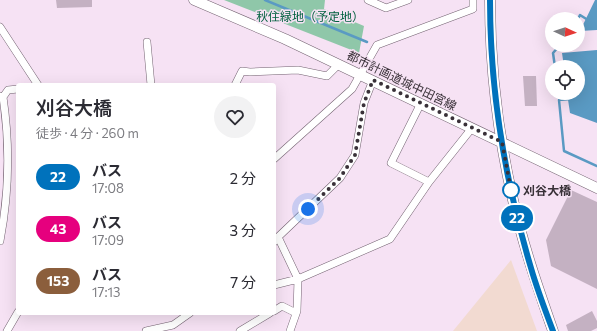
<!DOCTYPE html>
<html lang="ja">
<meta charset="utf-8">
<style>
:root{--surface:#fff;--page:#f2f2f3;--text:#2b2b33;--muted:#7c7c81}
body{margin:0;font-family:Commissioner,"Noto Sans JP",sans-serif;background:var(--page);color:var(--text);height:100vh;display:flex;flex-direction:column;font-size:15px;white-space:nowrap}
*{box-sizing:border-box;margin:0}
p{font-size:13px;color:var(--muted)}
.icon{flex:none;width:22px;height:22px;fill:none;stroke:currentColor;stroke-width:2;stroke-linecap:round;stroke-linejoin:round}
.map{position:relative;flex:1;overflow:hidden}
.panel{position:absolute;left:16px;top:83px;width:260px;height:232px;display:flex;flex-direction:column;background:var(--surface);border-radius:4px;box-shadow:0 4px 16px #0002}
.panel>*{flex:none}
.badge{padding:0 8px;border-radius:13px;font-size:14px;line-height:26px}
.needle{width:26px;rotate:93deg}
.buttons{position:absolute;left:545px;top:12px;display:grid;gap:8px}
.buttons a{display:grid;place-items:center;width:40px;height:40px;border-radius:50%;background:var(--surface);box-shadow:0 4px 16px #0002;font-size:20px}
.you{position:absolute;width:20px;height:20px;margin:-10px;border:3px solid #fff;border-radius:50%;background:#1a73e8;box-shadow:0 0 0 6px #1a73e833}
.map>.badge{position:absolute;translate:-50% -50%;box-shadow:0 0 0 2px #fff}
.round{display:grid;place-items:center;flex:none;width:42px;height:42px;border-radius:21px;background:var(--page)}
.head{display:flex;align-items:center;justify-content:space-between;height:68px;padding:0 20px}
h1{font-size:19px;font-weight:600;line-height:30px}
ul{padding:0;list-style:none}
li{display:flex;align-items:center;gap:12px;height:52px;padding:0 20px}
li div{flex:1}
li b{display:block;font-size:15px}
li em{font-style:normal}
li .badge{min-width:44px;font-weight:700;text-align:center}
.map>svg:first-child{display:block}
.industrial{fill:#f2dad1}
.green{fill:#8fc7a9}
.water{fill:#5a9ac3}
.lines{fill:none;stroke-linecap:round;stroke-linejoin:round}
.stream{stroke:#5a9ac3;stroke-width:2.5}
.building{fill:#c4b1c2}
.street-casing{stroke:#736271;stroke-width:8}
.secondary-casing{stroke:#736271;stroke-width:11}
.street{stroke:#fff;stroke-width:7}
.secondary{stroke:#fff;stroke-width:10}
.line-casing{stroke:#fff;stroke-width:9}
.line{stroke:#0072bc;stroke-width:6}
.walk{stroke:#393138;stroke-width:4;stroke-dasharray:0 7.2}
.stop-dot{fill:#fff;stroke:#0072bc;stroke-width:2}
.labels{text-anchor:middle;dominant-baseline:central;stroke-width:3;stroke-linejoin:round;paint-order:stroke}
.park-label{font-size:12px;fill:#00603e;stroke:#f6e2f4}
.street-label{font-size:12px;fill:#393138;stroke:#f6e2f4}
.stop-label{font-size:12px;font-weight:bold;fill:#393138;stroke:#f6e2f4;text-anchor:start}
</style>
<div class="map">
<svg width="597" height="331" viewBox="0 0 597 331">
<rect width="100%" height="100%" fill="#f6e2f4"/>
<!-- industrial -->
<path class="industrial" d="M 511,260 L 537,331 L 453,331 Z"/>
<!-- green -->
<path class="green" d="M 224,0 L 325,0 L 324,9 L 364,26 L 359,53 Z"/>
<!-- water -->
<path class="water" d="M 595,0 L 597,0 L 597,30 L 580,31 Z
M 597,50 L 597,123 L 570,113 L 567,93 L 578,93 L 578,67 L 564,67 L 562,53 Z"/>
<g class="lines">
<!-- stream -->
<path class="stream" d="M 265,0 L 367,42
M 578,19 L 580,15 L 588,20
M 555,67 L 553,53 L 560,45
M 570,99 L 559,100 L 564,151 L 597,166"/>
</g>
<!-- building -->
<path class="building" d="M 56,0 L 92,0 L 92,7 L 57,8 Z
M 523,76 L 536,76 L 537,106 L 525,106 Z
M 571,190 L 597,202 L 597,289 L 551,266 L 546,240 Z
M 592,311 L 597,321 L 597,328 L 591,331 L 568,331 L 566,325 Z"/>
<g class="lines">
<!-- street casing -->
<g class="street-casing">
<path id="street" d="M 368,0 L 386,8 L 408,0
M 0,27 L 38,85
M 147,42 L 151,85
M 235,85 L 242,71 L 250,72 L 298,70 L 327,76 L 339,64
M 0,96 L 3,97 L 8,90 L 18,89
M 421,103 L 391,163 L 429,182
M 274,159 L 352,89 L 377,45 L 473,9 L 473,0
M 278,237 L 340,178 L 355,155 L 364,103 L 373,80
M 0,241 C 9,194 10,144 3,97
M 274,242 L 278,237 L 298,279 L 297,311 L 290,331
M 274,285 L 298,279 L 390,239 L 429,182 L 472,128
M 274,311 L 282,306 L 296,313
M 7,331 L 18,312
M 146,331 L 173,325 L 190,313
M 240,331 L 270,313"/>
</g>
<!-- secondary casing -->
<g class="secondary-casing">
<path id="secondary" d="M 194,0 L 285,39 L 597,188
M 490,0 C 490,67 498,135 513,200 C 523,245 538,288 553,331"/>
</g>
<!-- street -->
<use href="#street" class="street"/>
<!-- secondary -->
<use href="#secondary" class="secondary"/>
</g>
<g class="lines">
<!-- line casing -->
<g class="line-casing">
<path id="line" d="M 490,0 C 490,90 505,181 531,268 C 537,289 545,310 553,331"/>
</g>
<!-- line -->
<use href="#line" class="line"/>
<!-- walk -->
<path class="walk" d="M 308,209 L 340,178 L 355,155 L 364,103 L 373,80 L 502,142 L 511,190"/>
</g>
<!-- markers -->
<circle class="stop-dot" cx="511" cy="190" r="8"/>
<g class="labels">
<!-- park labels -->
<g class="park-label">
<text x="310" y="16">秋住緑地（予定地）</text>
</g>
<!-- street labels -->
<g class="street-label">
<text transform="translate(402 80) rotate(26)">都市計画道城中田宮線</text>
</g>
<!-- stop labels -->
<g class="stop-label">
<text x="523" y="190">刈谷大橋</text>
</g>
</g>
</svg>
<div class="buttons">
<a><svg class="needle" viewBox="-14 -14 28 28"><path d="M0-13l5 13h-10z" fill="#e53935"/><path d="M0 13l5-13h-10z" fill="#7c7c81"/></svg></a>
<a><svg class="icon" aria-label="locate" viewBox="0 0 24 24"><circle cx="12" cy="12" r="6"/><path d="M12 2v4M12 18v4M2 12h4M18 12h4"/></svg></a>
</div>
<div class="you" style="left:308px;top:209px"></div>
<b class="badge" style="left:517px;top:218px;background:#0072bc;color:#fff">22</b>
<section class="panel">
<div class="head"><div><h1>刈谷大橋</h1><p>徒歩 · 4 分 · 260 m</p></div><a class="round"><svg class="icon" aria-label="heart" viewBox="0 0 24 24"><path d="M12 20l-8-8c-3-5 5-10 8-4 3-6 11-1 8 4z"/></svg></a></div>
<ul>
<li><span class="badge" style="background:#0072bc;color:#fff">22</span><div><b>バス</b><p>17:08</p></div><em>2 分</em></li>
<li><span class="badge" style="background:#e6007e;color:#fff">43</span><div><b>バス</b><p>17:09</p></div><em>3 分</em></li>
<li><span class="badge" style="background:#8b5e3c;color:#fff">153</span><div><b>バス</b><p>17:13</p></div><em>7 分</em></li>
</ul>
</section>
</div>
